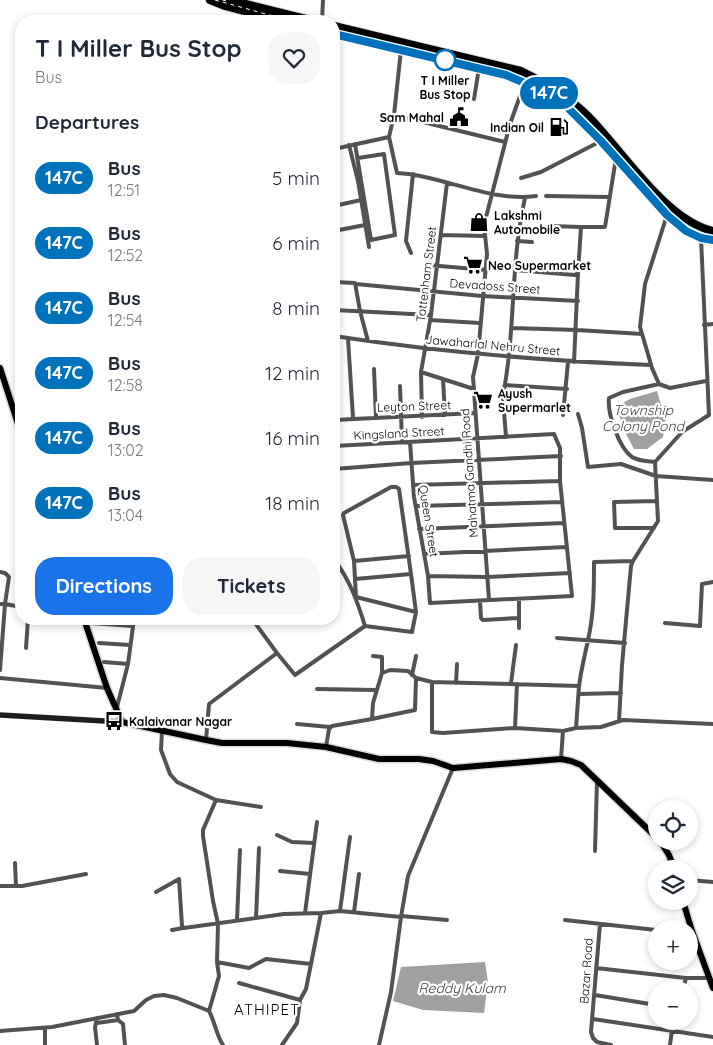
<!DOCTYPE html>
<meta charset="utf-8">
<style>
:root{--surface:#fff;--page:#f6f6f7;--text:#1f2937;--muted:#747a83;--accent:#1a73e8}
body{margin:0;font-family:Quicksand,sans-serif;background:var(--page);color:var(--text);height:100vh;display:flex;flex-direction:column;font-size:19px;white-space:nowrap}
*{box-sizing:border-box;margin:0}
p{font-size:16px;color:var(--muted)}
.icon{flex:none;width:28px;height:28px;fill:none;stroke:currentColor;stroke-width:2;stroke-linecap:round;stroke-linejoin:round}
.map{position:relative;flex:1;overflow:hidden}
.drawer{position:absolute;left:15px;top:15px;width:325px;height:610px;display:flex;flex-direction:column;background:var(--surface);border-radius:20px;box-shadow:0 2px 8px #0003}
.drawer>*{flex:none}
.badge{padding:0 10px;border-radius:16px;font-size:18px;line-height:32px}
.controls{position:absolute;left:648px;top:800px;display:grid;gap:10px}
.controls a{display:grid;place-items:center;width:50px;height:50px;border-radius:50%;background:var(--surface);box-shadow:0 2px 8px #0003;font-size:25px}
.map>.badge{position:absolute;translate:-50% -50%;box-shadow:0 0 0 2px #fff}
h2{padding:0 20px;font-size:19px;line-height:45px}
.round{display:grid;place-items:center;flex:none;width:52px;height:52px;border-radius:20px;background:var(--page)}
.overview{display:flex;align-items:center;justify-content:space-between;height:85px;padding:0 20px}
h1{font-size:24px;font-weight:700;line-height:38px}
.button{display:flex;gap:10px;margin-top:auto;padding:10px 20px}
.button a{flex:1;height:58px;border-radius:20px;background:var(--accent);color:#fff;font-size:20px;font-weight:700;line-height:58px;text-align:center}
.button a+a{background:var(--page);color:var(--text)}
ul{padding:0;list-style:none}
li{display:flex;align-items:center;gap:15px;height:65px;padding:0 20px}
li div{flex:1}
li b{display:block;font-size:19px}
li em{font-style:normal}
li .badge{min-width:55px;font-weight:700;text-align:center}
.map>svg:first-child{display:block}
.water{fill:#a0a0a0}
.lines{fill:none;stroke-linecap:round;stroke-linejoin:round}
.primary-casing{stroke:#dbdbdb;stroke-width:9}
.highway-casing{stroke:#dbdbdb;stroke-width:10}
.street{stroke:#525252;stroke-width:4}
.secondary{stroke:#1f1f1f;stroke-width:5.5}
.primary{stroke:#000;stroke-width:6}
.highway{stroke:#000;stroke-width:8}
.rail-casing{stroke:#000;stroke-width:3}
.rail{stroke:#fff;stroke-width:1;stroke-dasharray:4;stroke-linecap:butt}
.line-casing{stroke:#fff;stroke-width:11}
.line{stroke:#0072bc;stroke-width:8}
.stop-dot{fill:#fff;stroke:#0072bc;stroke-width:2.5}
.labels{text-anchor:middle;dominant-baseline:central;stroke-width:4.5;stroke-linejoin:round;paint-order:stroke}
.stop-label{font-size:12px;font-weight:bold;fill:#000;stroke:#fff}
.poi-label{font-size:12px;font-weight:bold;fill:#000;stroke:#fff;text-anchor:start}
.street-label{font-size:12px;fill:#000;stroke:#fff}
.water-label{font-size:14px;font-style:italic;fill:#414141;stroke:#fff}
.quarter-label{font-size:15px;letter-spacing:1px;fill:#000;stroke:#fff}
</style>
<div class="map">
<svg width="713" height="1045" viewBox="0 0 713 1045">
<rect width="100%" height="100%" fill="#fff"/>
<!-- water -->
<path class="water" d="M 657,391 L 666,422 L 663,437 L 647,449 L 634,449 L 626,434 L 616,407 L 630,399 Z
M 485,962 L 488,982 L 484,1013 L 423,1010 L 393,1001 L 401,967 Z"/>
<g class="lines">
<!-- primary casing -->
<g class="primary-casing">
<path id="primary" d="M 0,368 L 21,433
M 84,619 L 107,688 L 122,722 L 206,740 L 222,743 L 287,743 L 326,747 L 379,759 L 419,759 L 433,761 L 453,768 L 561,759 L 571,761 L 581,765 L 656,837
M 660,841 L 669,855 L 674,869
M 683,901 L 692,931 L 713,988"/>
</g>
<!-- highway casing -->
<g class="highway-casing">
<path id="highway" d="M 210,0 L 225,6 L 282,21
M 230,0 L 314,21
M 334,26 L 521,71 C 546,83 568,96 588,116 C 622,150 665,220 713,231
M 334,34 L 507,75 L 553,95 L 566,106 L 601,141 L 667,215 L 686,231 L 701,238 L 713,240"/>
</g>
<!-- street -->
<path class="street" d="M 322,21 L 323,0
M 401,50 L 394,115 L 389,137 L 397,173 C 441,175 493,203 536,196
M 474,99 L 479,68
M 394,115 L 505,142
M 355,144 L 371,240 L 395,235 L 384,154 L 358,158
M 349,145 L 358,181 L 369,247
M 334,149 L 389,137
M 521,178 L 541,172 L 601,141
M 447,183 L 431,315 L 421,372 L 474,389
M 546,196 L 609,197
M 334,206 L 361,200
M 667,215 L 645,284 L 640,327 L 652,368 L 659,384 L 670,388 L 706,381
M 550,226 L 581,227
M 334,231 L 365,225
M 441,235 L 485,236
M 517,241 L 532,242
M 411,253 L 406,241 L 413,174
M 428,265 L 486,270
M 515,270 L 575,275 L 578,273 L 581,227 L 605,227 L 616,158
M 334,282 L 355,283 L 360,311 L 368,341
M 356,284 L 482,296 L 578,301
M 334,310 L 431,315
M 430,320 L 480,323
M 704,325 L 713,324
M 512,328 L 577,330 L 642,334
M 334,336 C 439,352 545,361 651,365
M 348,338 L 353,418
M 574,362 L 578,273
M 374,369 L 376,418
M 421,372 L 422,417
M 443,379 L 445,415
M 505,385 L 567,389
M 400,386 L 402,442
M 334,395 L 337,395
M 503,395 C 516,330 510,263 525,198
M 503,398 L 506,437
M 578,414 L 582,428 L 588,467 L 621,464 L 656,476 L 713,480
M 563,415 L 568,362
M 334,420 L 475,413
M 334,446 L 554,434 L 560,448 L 560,481 L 572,596 L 430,603 L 428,576 L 414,497 L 410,442
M 655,462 C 647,461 638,461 632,457 C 619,448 607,413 609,398 L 623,392 L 659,384
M 334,469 L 411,463 L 561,456
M 413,485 L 560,481
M 416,506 L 562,502
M 654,528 L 615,528 L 614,502 L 657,501
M 419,529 L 564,523
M 424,554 L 566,547
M 334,559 C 350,581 357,600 365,626
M 354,561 L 409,556
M 0,572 L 5,573 L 9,577 L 5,604 L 21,607
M 411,574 L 416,612
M 428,576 L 487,577 L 570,573
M 355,579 L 411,574 L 399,489 L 396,487 L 391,487 L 344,513 L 343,515 L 354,561 L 356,597
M 519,599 L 519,628
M 489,600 L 473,377 L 478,354 L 487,254 L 484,225 L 510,124 L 525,82
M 480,601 L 481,618 L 483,620 L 519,618
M 0,604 L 5,604 L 0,670
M 91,623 L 133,626
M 665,623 L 700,626 L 702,584 L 713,582
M 557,638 L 625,643
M 99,643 L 130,645
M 26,648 L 28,619
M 277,653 L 295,675 L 365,626 L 412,632 L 416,612 L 356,597
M 373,656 L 382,657 L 382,673
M 104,662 L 128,664
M 412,675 L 416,656
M 0,678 L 107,688
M 432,682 L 432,732 L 443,733 L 515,728
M 456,683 L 457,664
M 511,683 L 516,645
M 517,684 L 515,728 L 563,731
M 579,686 C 581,670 585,655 588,640 C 594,614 594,588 594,562 L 633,561
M 317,689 L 376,690
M 579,694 L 621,693
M 117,707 L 128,664 L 134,619
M 372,719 L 415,710 L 416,678
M 619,721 L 622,665 L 631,566 L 633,561 L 658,521 L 655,462 L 682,432 L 709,415 L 701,238
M 297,724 L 330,727
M 576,728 L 601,727 L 623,720 L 713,724
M 162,731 L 161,750 L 170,774 L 177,782 L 216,800 L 261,807
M 206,740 L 209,704 L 277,653 L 252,619
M 326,747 L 329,729 L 332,726 L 372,719 L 373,703 L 382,673 L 390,670 L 408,671 L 416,678 L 432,682 L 579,686 L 576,728 L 563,731 L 561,759
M 216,800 L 203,830 L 203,836 L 213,901 L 218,924 L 217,962
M 277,835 L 292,842 L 314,843
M 595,851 L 597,781
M 15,863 L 16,886
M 280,871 L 310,874
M 689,880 L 713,882
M 0,886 L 22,886 L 86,874
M 156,892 L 179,879 L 182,926 L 184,928 L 284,914 L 321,913 L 340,911 L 401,917
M 340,911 L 350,837
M 354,912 L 359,874
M 305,913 L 317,822
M 401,916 L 447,920
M 256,918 L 259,848
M 237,920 L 240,850
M 565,920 L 656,930
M 600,924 L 591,1032 L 593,1038 L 597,1042 L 611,1045
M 172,930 L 183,928
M 596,968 L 686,978 L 709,978
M 239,983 L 300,1000
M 683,989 L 686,978
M 595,995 L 656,1005
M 117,1014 L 118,1020 L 123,1024 L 125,1045
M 593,1019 L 713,1037
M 97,1023 L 118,1020
M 45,1028 L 45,1045
M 0,1031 L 52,1027 L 134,1011 L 146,1000 L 154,996 L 164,995 L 177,998 L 209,1011
M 676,1031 L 677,1021
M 97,1045 L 95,1027 L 97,1018
M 223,1045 C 216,1034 215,1022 209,1011 L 219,976 L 217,962 L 249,968 L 266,959 L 311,964 L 321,913
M 282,1045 L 297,1023 L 300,1000 L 306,989 L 311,964
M 379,1045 L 391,992 L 401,917 L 408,876 L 453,768
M 670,1045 L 672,1030"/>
<!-- secondary -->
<path class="secondary" d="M 0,715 L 122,722"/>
<!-- primary -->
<use href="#primary" class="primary"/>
<!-- highway -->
<use href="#highway" class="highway"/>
<!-- rail casing -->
<g class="rail-casing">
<path id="rail" d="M 215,0 L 291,21
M 334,31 L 489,68 L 529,83 L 558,97 L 568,105 L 593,130 L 670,214 L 686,229 L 703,236 L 713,238"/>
</g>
<!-- rail -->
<use href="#rail" class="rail"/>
</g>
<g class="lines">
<!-- line casing -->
<g class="line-casing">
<path id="line" d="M 334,34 L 506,75 L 553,95 L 566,106 L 601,141 L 667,215 L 686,231 L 701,238 L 713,240"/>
</g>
<!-- line -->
<use href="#line" class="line"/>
</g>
<!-- icons -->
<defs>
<g id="civic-bare" transform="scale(1.5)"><path d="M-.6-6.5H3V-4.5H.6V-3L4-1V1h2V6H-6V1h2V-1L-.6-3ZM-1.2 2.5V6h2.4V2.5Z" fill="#000" stroke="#fff" stroke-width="2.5" paint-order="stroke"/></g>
<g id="fuel-bare" transform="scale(1.5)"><path d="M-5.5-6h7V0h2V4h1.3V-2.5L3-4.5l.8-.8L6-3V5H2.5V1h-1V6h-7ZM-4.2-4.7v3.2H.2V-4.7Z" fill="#000" stroke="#fff" stroke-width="2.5" paint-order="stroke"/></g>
<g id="shop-bare" transform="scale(1.5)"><path d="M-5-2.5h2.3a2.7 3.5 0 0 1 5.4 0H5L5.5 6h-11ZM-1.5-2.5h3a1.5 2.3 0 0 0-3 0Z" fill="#000" stroke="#fff" stroke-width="2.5" paint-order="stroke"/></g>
<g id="supermarket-bare" transform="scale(1.5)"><path d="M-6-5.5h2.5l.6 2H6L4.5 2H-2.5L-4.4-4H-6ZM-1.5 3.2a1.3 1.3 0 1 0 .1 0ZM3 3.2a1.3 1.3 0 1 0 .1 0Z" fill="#000" stroke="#fff" stroke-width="2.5" paint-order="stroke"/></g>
<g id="bus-bare" transform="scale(1.5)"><path d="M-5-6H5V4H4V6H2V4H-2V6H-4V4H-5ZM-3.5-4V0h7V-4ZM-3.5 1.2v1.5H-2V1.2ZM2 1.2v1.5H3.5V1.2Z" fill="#000" stroke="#fff" stroke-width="2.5" paint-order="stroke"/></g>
</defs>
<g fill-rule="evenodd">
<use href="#civic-bare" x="459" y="117"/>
<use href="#fuel-bare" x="559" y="127"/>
<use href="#shop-bare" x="479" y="222"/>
<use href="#supermarket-bare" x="473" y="265"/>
<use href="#supermarket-bare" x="483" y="400"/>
<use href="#bus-bare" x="114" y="721"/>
</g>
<!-- markers -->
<circle class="stop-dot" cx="445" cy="60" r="10"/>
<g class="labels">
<!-- stop labels -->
<g class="stop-label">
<text x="445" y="80">T I Miller<tspan x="445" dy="14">Bus Stop</tspan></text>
</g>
<!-- poi labels -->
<g class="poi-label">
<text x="444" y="117" text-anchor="end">Sam Mahal</text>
<text x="544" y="127" text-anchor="end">Indian Oil</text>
<text x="494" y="215">Lakshmi<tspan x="494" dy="14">Automobile</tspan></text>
<text x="488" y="265">Neo Supermarket</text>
<text x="498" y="393">Ayush<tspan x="498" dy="14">Supermarlet</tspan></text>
<text x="129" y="721">Kalaivanar Nagar</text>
</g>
<!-- street labels -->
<g class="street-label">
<text transform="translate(426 274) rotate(-83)">Tottenham Street</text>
<text transform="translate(495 286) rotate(4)">Devadoss Street</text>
<text transform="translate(493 345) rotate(5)">Jawaharlal Nehru Street</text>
<text transform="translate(414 406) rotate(-2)">Leyton Street</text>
<text transform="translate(399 433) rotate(-3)">Kingsland Street</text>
<text transform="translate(469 473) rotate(-94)">Mahatma Gandhi Road</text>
<text transform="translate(429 521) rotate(81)">Queen Street</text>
<text transform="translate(586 971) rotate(-86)">Bazar Road</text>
</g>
<!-- water labels -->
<g class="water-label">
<text x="643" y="410">Township<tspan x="643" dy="16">Colony Pond</tspan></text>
<text x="462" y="988">Reddy Kulam</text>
</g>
<!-- quarter labels -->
<g class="quarter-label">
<text x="267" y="1009">ATHIPET</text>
</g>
</g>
</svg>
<div class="controls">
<a><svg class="icon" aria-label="locate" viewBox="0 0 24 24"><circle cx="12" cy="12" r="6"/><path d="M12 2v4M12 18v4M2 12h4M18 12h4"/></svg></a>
<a><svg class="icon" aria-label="layers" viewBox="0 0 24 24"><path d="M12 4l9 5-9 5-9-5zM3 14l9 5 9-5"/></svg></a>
<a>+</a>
<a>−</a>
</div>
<b class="badge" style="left:549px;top:93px;background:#0072bc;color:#fff">147C</b>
<section class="drawer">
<div class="overview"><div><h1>T I Miller Bus Stop</h1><p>Bus</p></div><a class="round"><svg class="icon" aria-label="heart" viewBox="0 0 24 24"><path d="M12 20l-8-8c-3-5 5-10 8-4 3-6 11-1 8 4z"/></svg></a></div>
<h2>Departures</h2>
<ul>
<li><span class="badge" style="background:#0072bc;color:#fff">147C</span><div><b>Bus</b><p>12:51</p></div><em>5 min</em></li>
<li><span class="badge" style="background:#0072bc;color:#fff">147C</span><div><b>Bus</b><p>12:52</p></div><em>6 min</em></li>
<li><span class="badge" style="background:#0072bc;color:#fff">147C</span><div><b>Bus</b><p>12:54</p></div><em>8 min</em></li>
<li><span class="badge" style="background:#0072bc;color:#fff">147C</span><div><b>Bus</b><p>12:58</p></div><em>12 min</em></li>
<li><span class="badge" style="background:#0072bc;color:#fff">147C</span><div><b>Bus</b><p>13:02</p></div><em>16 min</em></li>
<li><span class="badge" style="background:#0072bc;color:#fff">147C</span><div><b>Bus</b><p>13:04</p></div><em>18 min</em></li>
</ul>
<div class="button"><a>Directions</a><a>Tickets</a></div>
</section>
</div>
